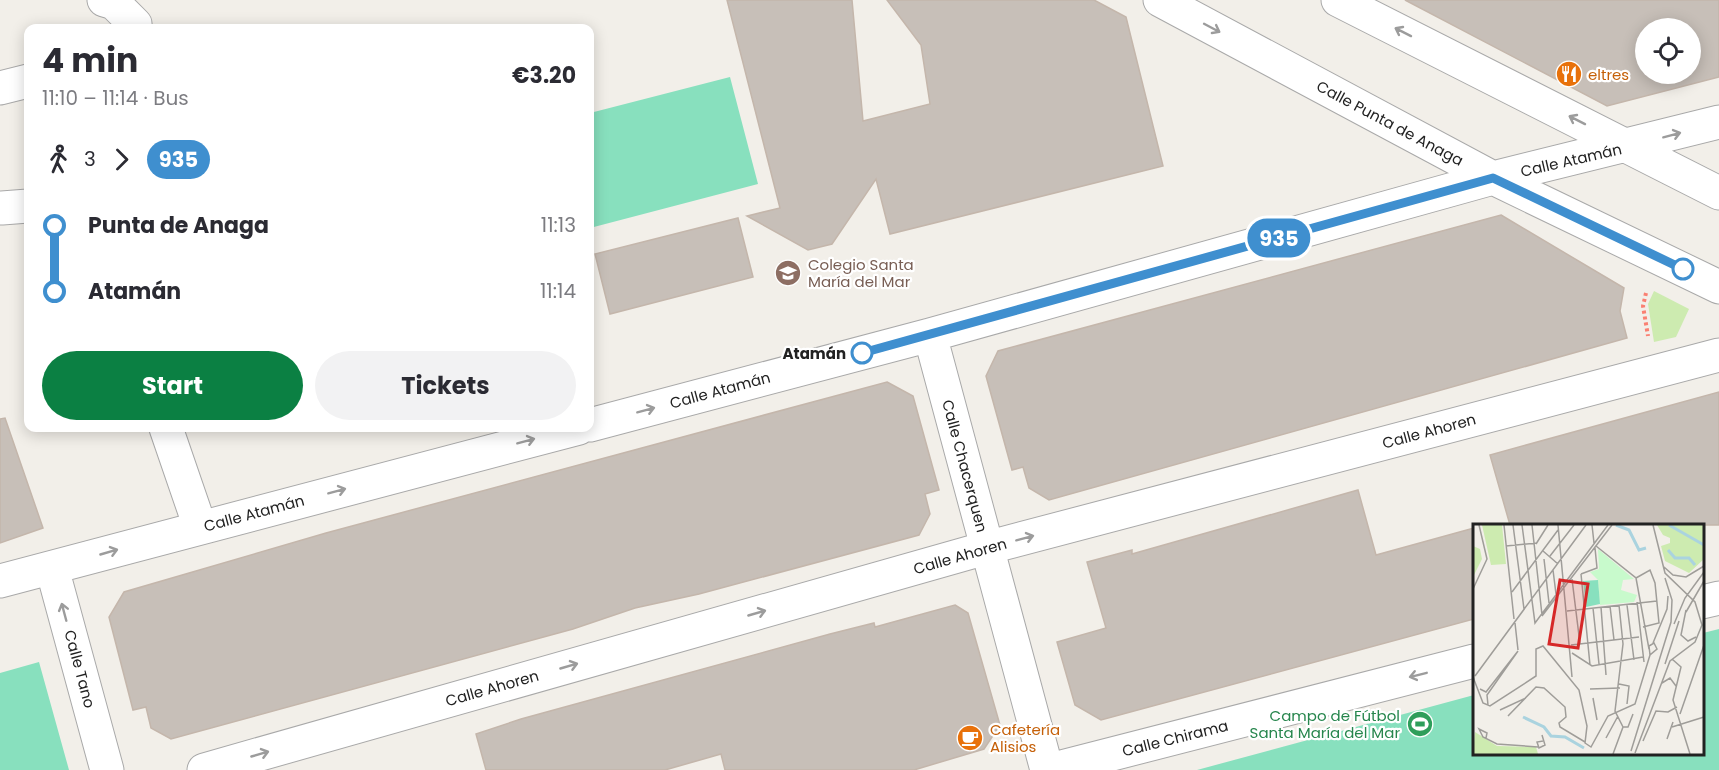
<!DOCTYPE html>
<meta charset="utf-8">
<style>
:root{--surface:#fff;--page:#f2f2f3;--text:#2b2b33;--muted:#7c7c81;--accent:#0b8043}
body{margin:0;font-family:Poppins,sans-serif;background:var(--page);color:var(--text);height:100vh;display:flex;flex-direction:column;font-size:22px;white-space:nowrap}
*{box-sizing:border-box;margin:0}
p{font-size:20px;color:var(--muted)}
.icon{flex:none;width:33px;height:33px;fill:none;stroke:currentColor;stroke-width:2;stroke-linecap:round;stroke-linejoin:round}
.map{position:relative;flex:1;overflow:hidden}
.sheet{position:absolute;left:24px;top:24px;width:570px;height:408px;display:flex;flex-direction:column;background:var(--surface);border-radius:12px;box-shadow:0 3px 15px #0003}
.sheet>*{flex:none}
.badge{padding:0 12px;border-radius:20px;font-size:21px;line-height:39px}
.fabs{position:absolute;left:1635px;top:18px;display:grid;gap:12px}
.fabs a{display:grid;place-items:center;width:66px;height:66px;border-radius:50%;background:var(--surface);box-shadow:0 3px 15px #0003;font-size:30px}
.map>.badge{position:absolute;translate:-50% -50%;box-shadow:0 0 0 3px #fff}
.legs{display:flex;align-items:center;gap:9px;height:66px;padding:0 18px;font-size:20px}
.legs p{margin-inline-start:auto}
.headline{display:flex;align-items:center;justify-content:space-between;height:102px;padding:0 18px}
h1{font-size:33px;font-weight:700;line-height:45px}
.action{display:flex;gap:12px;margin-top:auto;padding:12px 18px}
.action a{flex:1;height:69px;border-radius:36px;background:var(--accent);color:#fff;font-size:24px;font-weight:700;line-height:69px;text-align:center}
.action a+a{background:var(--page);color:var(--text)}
ul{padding:0 18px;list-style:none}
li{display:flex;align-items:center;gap:21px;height:66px;font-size:22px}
li i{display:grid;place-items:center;width:9px;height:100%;margin:0 8px;background:currentColor}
li i::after{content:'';width:15px;height:15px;margin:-8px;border:4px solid;border-radius:50%;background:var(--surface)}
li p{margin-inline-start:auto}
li:first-child i{background:linear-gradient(#0000 50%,currentColor 0)}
li:last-child i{background:linear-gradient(currentColor 50%,#0000 0)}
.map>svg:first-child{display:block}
.grass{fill:#cdebb0}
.pitch{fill:#88e0be}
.building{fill:#c7bfb8;stroke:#c4b6ab;stroke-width:1.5;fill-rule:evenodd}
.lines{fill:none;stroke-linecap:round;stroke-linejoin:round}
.minor-casing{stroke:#a9a9a9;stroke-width:35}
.path{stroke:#fa8072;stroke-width:4;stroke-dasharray:3 3;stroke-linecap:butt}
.minor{stroke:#fff;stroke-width:33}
.oneway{stroke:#9c9c9c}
.line-1-casing{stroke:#fff;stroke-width:14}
.line-1{stroke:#3f8fcf;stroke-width:9}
.stop-1-dot{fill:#fff;stroke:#3f8fcf;stroke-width:3}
.labels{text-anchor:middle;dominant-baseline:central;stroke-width:4.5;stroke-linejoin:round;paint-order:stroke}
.food-label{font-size:15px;fill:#c56008;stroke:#fff;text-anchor:start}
.street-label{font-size:15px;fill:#222;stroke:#fff}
.education-label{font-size:15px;fill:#785e54;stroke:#fff;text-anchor:start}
.stop-label{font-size:15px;font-weight:bold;fill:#222;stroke:#fff;text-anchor:end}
.leisure-label{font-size:15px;fill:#27864d;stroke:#fff;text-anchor:end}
.inset-river{fill:none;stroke:#aad3df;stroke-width:3}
.inset-road{fill:none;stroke:#9f9d99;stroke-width:1.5}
.view{fill:#d62828;fill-opacity:0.15;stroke:#d62828;stroke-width:3}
.inset-edge{fill:none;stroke:#222;stroke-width:3}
</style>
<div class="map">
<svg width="1719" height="770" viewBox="0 0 1719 770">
<rect width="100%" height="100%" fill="#f2efe9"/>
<!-- grass -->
<path class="grass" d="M 1654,291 L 1689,309 L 1676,337 L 1654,342 L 1648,304 Z"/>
<!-- pitch -->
<path class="pitch" d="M 730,77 L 758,184 L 590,228 L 590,113 Z
M 1719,629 L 1719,770 L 1197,770 L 1474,695 L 1474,754 L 1702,754 L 1703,633 Z
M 39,662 L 69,770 L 0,770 L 0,673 Z"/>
<!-- building -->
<path class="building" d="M 727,0 L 852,0 L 863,121 L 930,104 L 921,45 L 887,0 L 1094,0 L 1126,17 L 1163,166 L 890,234 L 876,179 L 832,244 L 808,250 L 747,216 L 780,208 Z
M 1405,0 L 1719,0 L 1719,77 L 1607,106 ZM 1646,28 L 1690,28 L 1690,74 L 1646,74 Z
M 1501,215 L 1624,288 L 1620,311 L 1627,338 L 1049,500 L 1029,488 L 1023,467 L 1012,470 L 986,376 L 998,351 Z
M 738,218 L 753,277 L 610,314 L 595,254 Z
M 887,382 L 913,396 L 939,490 L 925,494 L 930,514 L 919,535 L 699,594 L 635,608 L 573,629 L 171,739 L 151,728 L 146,707 L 133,710 L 109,617 L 124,592 L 326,533 Z
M 1719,392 L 1719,525 L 1510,525 L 1490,455 Z
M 5,418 L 43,528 L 0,543 L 0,419 Z
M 1358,490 L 1376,555 L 1474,528 L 1474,619 L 1101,720 L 1075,705 L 1057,642 L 1106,628 L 1087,562 L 1132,550 L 1132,554 Z
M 955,605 L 968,613 L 1000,725 L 984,749 L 914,770 L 725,770 L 721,754 L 665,770 L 486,770 L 476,734 L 521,719 L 830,634 L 874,623 L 875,627 Z"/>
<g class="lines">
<!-- minor casing -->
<g class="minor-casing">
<path id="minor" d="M 104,0 L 114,3 L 135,24 L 134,28
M 1160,0 L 1493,178 L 1719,287
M 1338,0 L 1719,193
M 0,88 L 28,81
M 2,208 L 28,206
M 930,335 L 1047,770
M 590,425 L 930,335 L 1493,178 L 1719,122
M 166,428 L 200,527
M 52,568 L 107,770
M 0,581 L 579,428
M 1702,602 L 1719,598
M 204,770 L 986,548 L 1719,355
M 1050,770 L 1474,661"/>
</g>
<!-- path -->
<path class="path" d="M 1646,293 L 1643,306 L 1648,336"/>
<!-- minor -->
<use href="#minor" class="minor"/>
</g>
<!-- one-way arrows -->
<defs><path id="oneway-shaft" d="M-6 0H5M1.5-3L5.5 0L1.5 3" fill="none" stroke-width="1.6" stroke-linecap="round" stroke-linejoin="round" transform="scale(1.5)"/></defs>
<g class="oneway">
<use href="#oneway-shaft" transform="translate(1212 28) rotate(28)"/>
<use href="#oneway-shaft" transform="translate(1403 32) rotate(-153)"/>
<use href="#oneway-shaft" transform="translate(1577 120) rotate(-153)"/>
<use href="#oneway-shaft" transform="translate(1672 135) rotate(-15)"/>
<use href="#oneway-shaft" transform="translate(646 410) rotate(-15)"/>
<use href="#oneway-shaft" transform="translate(526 441) rotate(-15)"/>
<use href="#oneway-shaft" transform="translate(337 491) rotate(-15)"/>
<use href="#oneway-shaft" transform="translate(1025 538) rotate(-15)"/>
<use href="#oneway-shaft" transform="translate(109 552) rotate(-16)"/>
<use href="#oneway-shaft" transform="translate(64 612) rotate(-105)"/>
<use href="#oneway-shaft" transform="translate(757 613) rotate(-16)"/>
<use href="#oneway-shaft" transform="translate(569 666) rotate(-16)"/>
<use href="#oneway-shaft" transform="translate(1418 675) rotate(166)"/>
<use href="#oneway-shaft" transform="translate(260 754) rotate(-16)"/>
</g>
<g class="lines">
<!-- line-1 casing -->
<g class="line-1-casing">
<path id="line-1" d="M 862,353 L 1493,178 L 1683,269"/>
</g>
<!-- line-1 -->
<use href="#line-1" class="line-1"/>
</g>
<!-- icons -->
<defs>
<g id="restaurant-disc" transform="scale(1.35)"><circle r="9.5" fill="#e8710a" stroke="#fff"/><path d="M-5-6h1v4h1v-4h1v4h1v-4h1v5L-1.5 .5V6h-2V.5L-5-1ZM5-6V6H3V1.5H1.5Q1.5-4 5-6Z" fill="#fff"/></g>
<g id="school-disc" transform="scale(1.35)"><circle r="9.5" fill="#8d6e63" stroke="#fff"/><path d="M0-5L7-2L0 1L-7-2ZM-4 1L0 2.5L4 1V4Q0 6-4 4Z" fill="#fff"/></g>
<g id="stadium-disc" transform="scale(1.35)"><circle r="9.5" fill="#2e9e5b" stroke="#fff"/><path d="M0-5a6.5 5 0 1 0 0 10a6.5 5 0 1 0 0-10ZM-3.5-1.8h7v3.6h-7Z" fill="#fff"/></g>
<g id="cafe-disc" transform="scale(1.35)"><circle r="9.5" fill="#e8710a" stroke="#fff"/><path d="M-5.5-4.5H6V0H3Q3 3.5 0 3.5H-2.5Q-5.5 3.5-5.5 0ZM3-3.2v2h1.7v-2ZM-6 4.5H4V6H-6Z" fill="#fff"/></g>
</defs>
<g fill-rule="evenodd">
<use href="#restaurant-disc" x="1569" y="74"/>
<use href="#school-disc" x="788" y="273"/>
<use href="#stadium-disc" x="1420" y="724"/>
<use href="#cafe-disc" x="970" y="738"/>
</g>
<!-- markers -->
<g class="stop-1-dot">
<circle cx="1683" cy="269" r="10"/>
<circle cx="862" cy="353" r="10"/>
</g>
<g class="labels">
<!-- food labels -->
<g class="food-label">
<text x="1588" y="74">eltres</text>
<text x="990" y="729">Cafetería<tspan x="990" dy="17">Alisios</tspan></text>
</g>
<!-- street labels -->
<g class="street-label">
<text transform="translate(1390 123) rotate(28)">Calle Punta de Anaga</text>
<text transform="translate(1571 160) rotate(-13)">Calle Atamán</text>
<text transform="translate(720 390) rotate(-15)">Calle Atamán</text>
<text transform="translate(1429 431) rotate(-15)">Calle Ahoren</text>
<text transform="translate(965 466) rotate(75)">Calle Chacerquen</text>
<text transform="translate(254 513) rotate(-15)">Calle Atamán</text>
<text transform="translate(960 556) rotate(-16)">Calle Ahoren</text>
<text transform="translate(80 669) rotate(75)">Calle Tano</text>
<text transform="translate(492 688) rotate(-16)">Calle Ahoren</text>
<text transform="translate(1175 738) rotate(-14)">Calle Chirama</text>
</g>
<!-- education labels -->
<g class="education-label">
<text x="808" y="264">Colegio Santa<tspan x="808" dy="17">María del Mar</tspan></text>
</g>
<!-- stop labels -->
<g class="stop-label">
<text x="846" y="353">Atamán</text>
</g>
<!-- leisure labels -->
<g class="leisure-label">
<text x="1400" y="715">Campo de Fútbol<tspan x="1400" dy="17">Santa María del Mar</tspan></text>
</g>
</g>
<!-- overview -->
<g transform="translate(1473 524)">
<rect width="231" height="231" fill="#f2efe9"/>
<path d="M 9,1 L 29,1 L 33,40 L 18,41 ZM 184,1 L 231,1 L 231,35 L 216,49 L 192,37 L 188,22 L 197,19 L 197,14 L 190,11 ZM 0,22 L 7,25 L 9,35 L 0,53 ZM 2,208 L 24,222 L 63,223 L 65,230 L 0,230 Z" fill="#cdebb0"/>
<path d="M 125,25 L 161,55 L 150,56 L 148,66 L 164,71 L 161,78 L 127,81 L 125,56 L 117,48 L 126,45 Z" fill="#c8facc"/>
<path d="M 125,56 L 127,80 L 113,83 L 110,57 Z" fill="#88e0be"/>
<path class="inset-river" d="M 143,1 L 156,6 L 166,26 L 173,24M 196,1 L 231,21M 195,26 L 202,34 L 216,34 L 222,41M 50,193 L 71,203 L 78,212 L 92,213 L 111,224"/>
<path class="inset-road" d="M 31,1 L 41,95M 40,1 L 51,85M 49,1 L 62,99 L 135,1M 59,1 L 69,91M 85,1 L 99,153M 119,1 L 121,19M 63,20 L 75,1M 33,22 L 64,19M 123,22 L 163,54 L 176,125M 70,27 L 85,40M 77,32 L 101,1M 71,35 L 76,79M 191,43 L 200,51 L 213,53 L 231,42M 80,46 L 83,70M 108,50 L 117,141M 108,50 L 124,44 L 122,24M 163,54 L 177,46 L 182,59 L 186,99 L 170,103M 99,55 L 107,120M 0,65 L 14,35 L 6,1M 39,68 L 85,6M 164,78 L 171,138M 154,81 L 161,136M 137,82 L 141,116M 128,83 L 133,151M 120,84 L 126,140M 213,86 L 208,111 L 215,117 L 223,113M 94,87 L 184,77M 213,88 L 231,57M 69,92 L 139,1M 42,99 L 45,126M 201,100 L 212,74 L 231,48M 180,119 L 194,85 L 195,72M 98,121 L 166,113M 99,129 L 119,142 L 170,133M 199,135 L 208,143 L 200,176 L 217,230M 192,140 L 206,97M 2,152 L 113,1M 0,153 L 10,179 L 17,182 L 63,152 L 63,125 L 70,122 L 106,166 L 114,202 L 112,219 L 118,223 L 135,192 L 162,180 L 177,131 L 184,125 L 181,119 L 176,122 L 177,131M 189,159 L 197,154 L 203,162M 146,160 L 156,162 L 154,180M 7,165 L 13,168 L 45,127M 117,165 L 147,164M 120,174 L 124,196M 15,181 L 14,171 L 45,127M 27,186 L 53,174M 207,190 L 231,121M 35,192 L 63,163 L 71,164 L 92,183 L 93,193 L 86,199 L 87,203 L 112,218M 150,203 L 155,203 L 160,190M 199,203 L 231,193M 69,211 L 72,221 L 66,224 L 64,218 L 70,217M 13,214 L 14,209 L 6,205 L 10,213 L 24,220 L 65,223M 133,214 L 145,192M 194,215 L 200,198M 170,217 L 183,187 L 195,188 L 204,183M 158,227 L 198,98 L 199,76 L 192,54M 162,229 L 197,137 L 222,118 L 229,101 L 222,78 L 192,49 L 180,1M 140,230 L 150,203 L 142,187 L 150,120 L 146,81"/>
<path class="view" d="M 87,56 L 115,60 L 105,124 L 76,120 Z"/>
<rect width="231" height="231" class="inset-edge"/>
</g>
</svg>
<div class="fabs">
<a><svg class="icon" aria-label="locate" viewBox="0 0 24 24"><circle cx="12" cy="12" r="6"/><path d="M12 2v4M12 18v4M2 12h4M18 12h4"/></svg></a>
</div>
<b class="badge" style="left:1279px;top:238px;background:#3f8fcf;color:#fff">935</b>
<section class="sheet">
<div class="headline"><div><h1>4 min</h1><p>11:10 – 11:14 · Bus</p></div><b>€3.20</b></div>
<div class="legs"><svg class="icon" aria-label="walk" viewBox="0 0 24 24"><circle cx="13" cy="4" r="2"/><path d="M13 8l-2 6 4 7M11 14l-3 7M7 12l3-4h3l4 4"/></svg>3<svg class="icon" aria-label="forward" viewBox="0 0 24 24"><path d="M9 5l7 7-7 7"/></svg><b class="badge" style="background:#3f8fcf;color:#fff">935</b></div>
<ul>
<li><i style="color:#3f8fcf"></i><b>Punta de Anaga</b><p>11:13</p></li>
<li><i style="color:#3f8fcf"></i><b>Atamán</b><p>11:14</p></li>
</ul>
<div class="action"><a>Start</a><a>Tickets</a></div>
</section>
</div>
